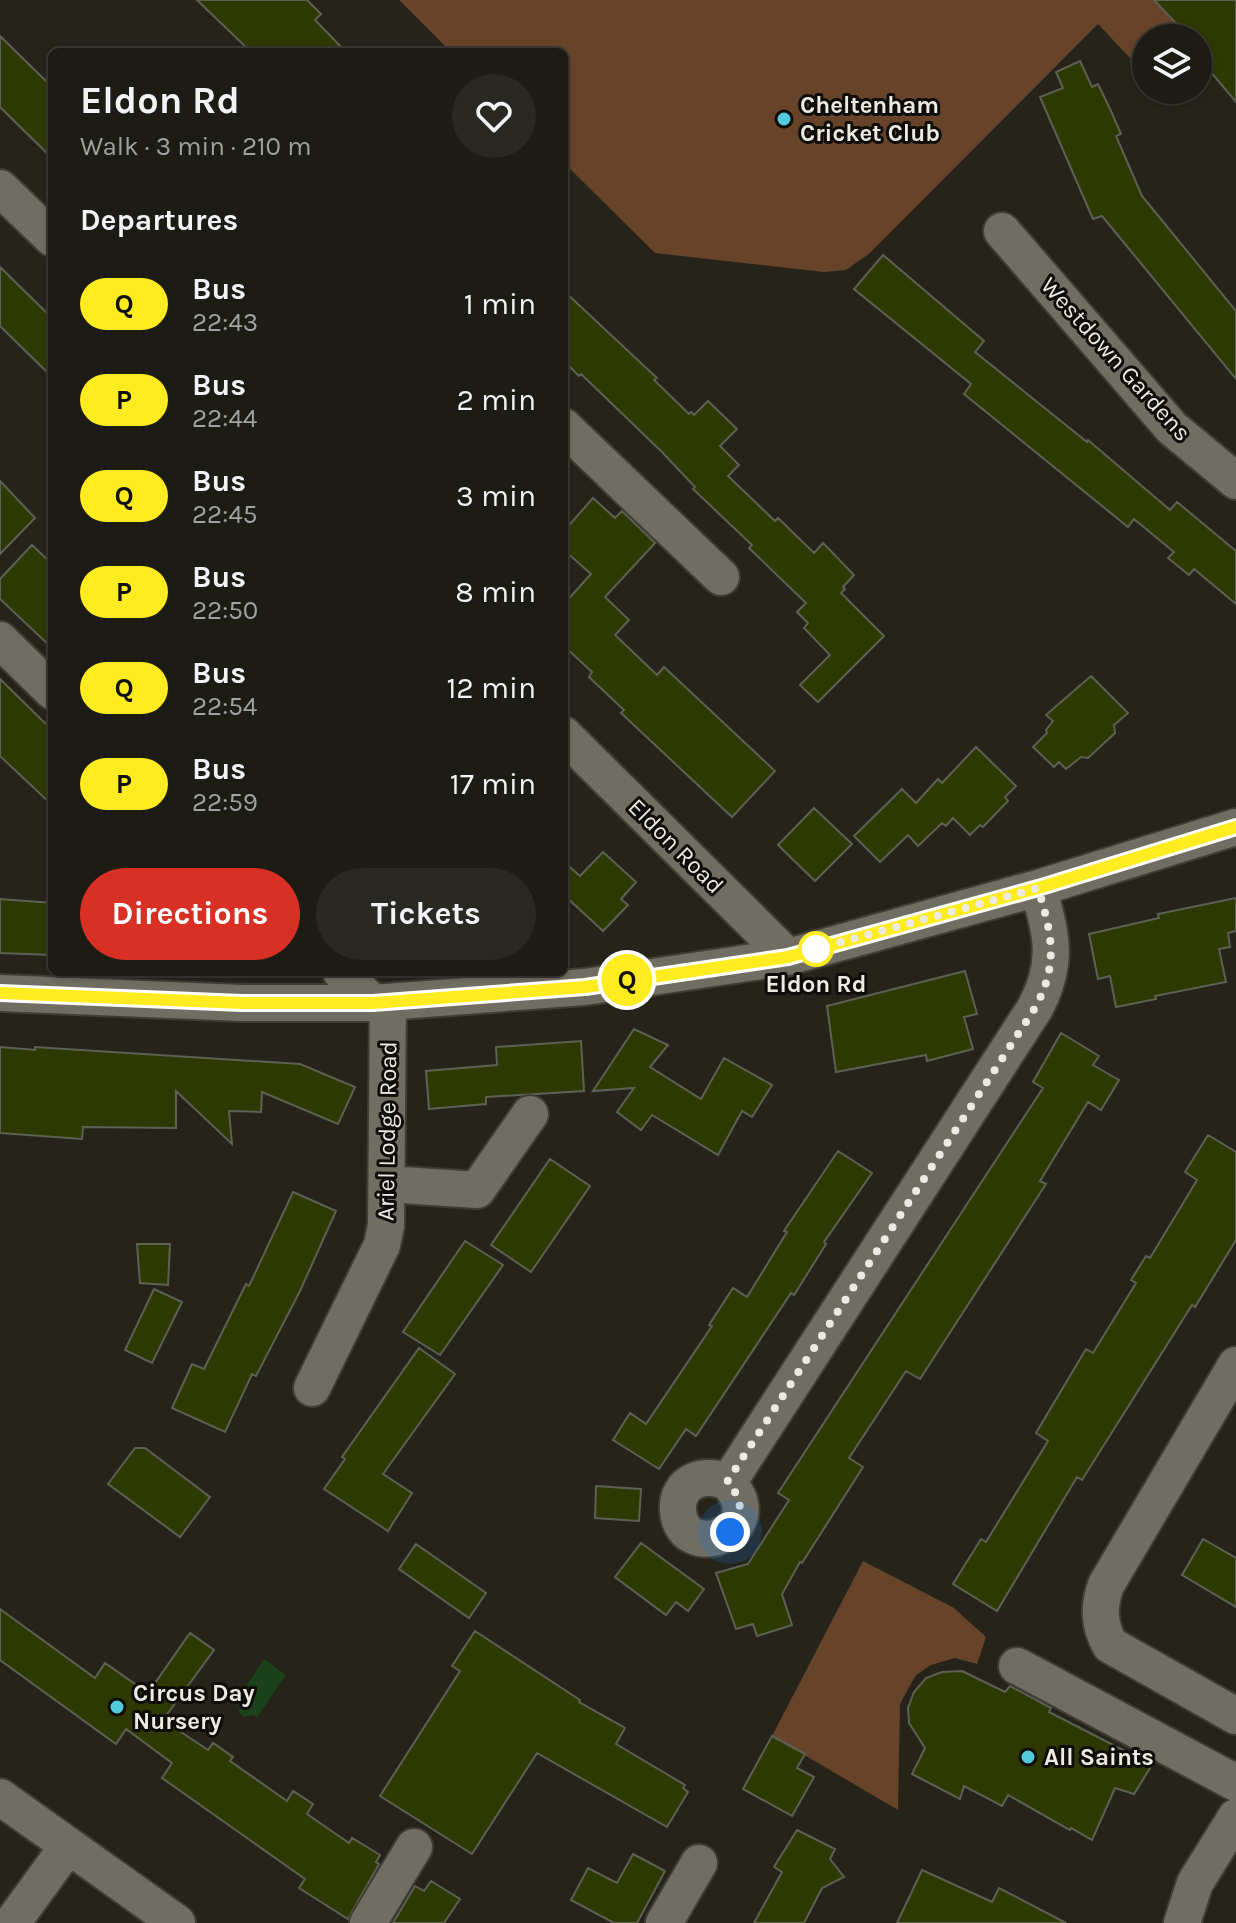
<!DOCTYPE html>
<meta charset="utf-8">
<style>
:root{--surface:#1c1b14;--page:#292822;--text:#f1f3f6;--muted:#a0a1a0;--line:#3a3934;--accent:#d93025}
body{margin:0;font-family:Karla,sans-serif;background:var(--page);color:var(--text);height:100vh;display:flex;flex-direction:column;font-size:30px;white-space:nowrap}
*{box-sizing:border-box;margin:0}
p{font-size:26px;color:var(--muted)}
.icon{flex:none;width:44px;height:44px;fill:none;stroke:currentColor;stroke-width:2;stroke-linecap:round;stroke-linejoin:round}
.map{position:relative;flex:1;overflow:hidden}
.drawer{position:absolute;left:48px;top:48px;width:520px;height:928px;display:flex;flex-direction:column;background:var(--surface);border-radius:12px;box-shadow:0 2px 6px #0004,0 0 0 2px var(--line)}
.drawer>*{flex:none}
.badge{padding:0 16px;border-radius:26px;font-size:28px;line-height:52px}
.tools{position:absolute;left:1132px;top:24px;display:grid;gap:16px}
.tools a{display:grid;place-items:center;width:80px;height:80px;border-radius:50%;background:var(--surface);box-shadow:0 2px 6px #0004,0 0 0 2px var(--line);font-size:40px}
.you{position:absolute;width:40px;height:40px;margin:-20px;border:6px solid #fff;border-radius:50%;background:#1a73e8;box-shadow:0 0 0 12px #1a73e833}
.map>.badge{position:absolute;translate:-50% -50%;box-shadow:0 0 0 4px #fff}
h2{padding:0 32px;font-size:30px;line-height:72px}
.round{display:grid;place-items:center;flex:none;width:84px;height:84px;border-radius:42px;background:var(--page)}
.headline{display:flex;align-items:center;justify-content:space-between;height:136px;padding:0 32px}
h1{font-size:38px;font-weight:700;line-height:60px}
.action{display:flex;gap:16px;margin-top:auto;padding:16px 32px}
.action a{flex:1;height:92px;border-radius:48px;background:var(--accent);color:#fff;font-size:32px;font-weight:700;line-height:92px;text-align:center}
.action a+a{background:var(--page);color:var(--text)}
ul{padding:0;list-style:none}
li{display:flex;align-items:center;gap:24px;height:96px;padding:0 32px}
li div{flex:1}
li b{display:block;font-size:30px}
li em{font-style:normal}
li .badge{min-width:88px;font-weight:700;text-align:center}
.map>svg:first-child{display:block}
.green{fill:#67432a}
.water{fill:#1b421a}
.building{fill:#2d3900;stroke:#5d6055;stroke-width:2}
.lines{fill:none;stroke-linecap:round;stroke-linejoin:round}
.minor-casing{stroke:#3f3e36;stroke-width:40}
.minor{stroke:#706e62;stroke-width:36}
.line-casing{stroke:#fff;stroke-width:18}
.line{stroke:#feec21;stroke-width:12}
.walk{stroke:#ebeae3;stroke-width:8;stroke-dasharray:0 14.4}
.poi-dot{fill:#53cadc;stroke:#0e0d09;stroke-width:3}
.stop-dot{fill:#fff;stroke:#feec21;stroke-width:4}
.labels{text-anchor:middle;dominant-baseline:central;stroke-width:6;stroke-linejoin:round;paint-order:stroke}
.poi-label{font-size:24px;font-weight:bold;fill:#ebeae3;stroke:#0e0d09;text-anchor:start}
.street-label{font-size:24px;fill:#ebeae3;stroke:#0e0d09}
.stop-label{font-size:24px;font-weight:bold;fill:#ebeae3;stroke:#0e0d09}
</style>
<div class="map">
<svg width="1236" height="1923" viewBox="0 0 1236 1923">
<rect width="100%" height="100%" fill="#26241a"/>
<!-- green -->
<path class="green" d="M 399,0 L 1236,0 L 1236,7 L 1198,38 L 1146,38 L 1146,75 L 1098,24 L 870,253 L 846,270 L 824,272 L 655,253 L 564,163 L 564,52 L 451,52 Z
M 863,1561 L 954,1608 L 986,1637 L 977,1664 L 955,1658 L 931,1665 L 916,1675 L 900,1704 L 898,1810 L 772,1736 Z"/>
<!-- water -->
<path class="water" d="M 264,1659 L 286,1675 L 257,1717 L 252,1715 L 244,1717 L 239,1712 L 240,1706 L 235,1703 Z"/>
<!-- building -->
<path class="building" d="M 197,0 L 307,0 L 321,14 L 315,20 L 346,52 L 251,52 Z
M 1154,0 L 1236,0 L 1236,102 L 1200,59 L 1205,54 L 1198,46 L 1198,38 L 1190,38 Z
M 0,36 L 52,87 L 52,158 L 0,107 Z
M 1080,61 L 1092,87 L 1098,84 L 1111,111 L 1121,134 L 1116,136 L 1142,196 L 1236,311 L 1236,379 L 1102,216 L 1093,219 L 1040,97 L 1063,88 L 1056,72 Z
M 883,255 L 984,341 L 975,352 L 1087,442 L 1088,440 L 1170,510 L 1177,502 L 1236,551 L 1236,604 L 1194,569 L 1189,575 L 1168,558 L 1174,552 L 1134,519 L 1128,527 L 964,394 L 971,384 L 854,289 Z
M 0,267 L 52,318 L 52,377 L 0,326 Z
M 564,291 L 657,378 L 654,380 L 689,414 L 691,412 L 694,415 L 708,401 L 737,429 L 720,446 L 739,465 L 728,476 L 775,521 L 778,518 L 814,553 L 823,543 L 854,575 L 843,587 L 845,589 L 841,593 L 884,636 L 818,702 L 800,685 L 830,655 L 804,628 L 808,623 L 797,612 L 806,603 L 749,548 L 752,545 L 693,489 L 695,487 L 662,452 L 581,374 L 579,376 L 564,361 Z
M 0,481 L 35,518 L 0,554 Z
M 593,498 L 615,518 L 622,511 L 655,543 L 605,597 L 629,620 L 615,635 L 657,675 L 664,667 L 775,771 L 732,817 L 621,713 L 624,710 L 589,677 L 592,672 L 564,646 L 564,604 L 591,574 L 564,550 L 564,531 Z
M 32,545 L 52,564 L 52,648 L 0,599 L 0,579 Z
M 1091,676 L 1128,713 L 1114,725 L 1115,733 L 1088,758 L 1081,757 L 1066,769 L 1059,762 L 1054,767 L 1033,747 L 1047,733 L 1046,730 L 1053,721 L 1046,715 Z
M 0,679 L 52,730 L 52,805 L 0,756 Z
M 976,747 L 1016,786 L 1005,797 L 1008,801 L 983,827 L 980,825 L 970,835 L 953,818 L 946,826 L 942,823 L 918,846 L 908,835 L 880,862 L 854,836 L 902,789 L 916,803 L 938,779 L 942,783 Z
M 814,808 L 852,844 L 815,881 L 778,845 Z
M 603,852 L 636,882 L 621,899 L 628,905 L 603,931 L 564,895 L 564,862 L 580,876 Z
M 1236,898 L 1236,931 L 1228,933 L 1230,947 L 1219,949 L 1226,982 L 1155,996 L 1156,999 L 1116,1007 L 1110,976 L 1098,979 L 1089,934 L 1159,918 L 1158,914 Z
M 0,899 L 52,903 L 52,955 L 0,953 Z
M 965,971 L 977,1014 L 964,1017 L 973,1049 L 927,1061 L 926,1055 L 836,1072 L 827,1006 Z
M 634,1029 L 668,1045 L 650,1067 L 701,1099 L 724,1058 L 772,1085 L 752,1117 L 742,1111 L 718,1155 L 652,1115 L 641,1130 L 617,1112 L 634,1088 L 593,1091 Z
M 1061,1033 L 1099,1056 L 1093,1065 L 1119,1080 L 1101,1110 L 1088,1102 L 1040,1181 L 1046,1184 L 920,1379 L 906,1371 L 849,1458 L 863,1467 L 802,1563 L 800,1562 L 782,1594 L 792,1625 L 757,1636 L 753,1624 L 736,1629 L 716,1573 L 748,1564 L 789,1500 L 778,1493 L 1043,1088 L 1033,1082 Z
M 581,1041 L 584,1091 L 486,1097 L 486,1104 L 429,1109 L 426,1071 L 497,1065 L 496,1047 Z
M 0,1047 L 35,1050 L 35,1047 L 300,1064 L 355,1087 L 338,1124 L 262,1092 L 261,1112 L 229,1111 L 232,1144 L 176,1091 L 176,1128 L 83,1127 L 82,1139 L 0,1133 Z
M 1208,1135 L 1236,1152 L 1236,1240 L 1195,1307 L 1192,1305 L 1082,1480 L 1077,1477 L 997,1611 L 953,1584 L 981,1539 L 986,1542 L 1048,1441 L 1036,1433 L 1086,1349 L 1093,1353 L 1136,1283 L 1131,1280 L 1146,1256 L 1150,1258 L 1197,1180 L 1185,1172 Z
M 838,1151 L 872,1173 L 824,1242 L 826,1244 L 794,1295 L 791,1293 L 696,1436 L 686,1429 L 659,1469 L 613,1440 L 630,1413 L 646,1424 L 712,1326 L 709,1325 L 733,1288 L 747,1297 L 787,1232 L 784,1231 Z
M 550,1159 L 590,1186 L 531,1272 L 491,1245 Z
M 293,1192 L 336,1211 L 300,1291 L 256,1376 L 252,1374 L 225,1432 L 172,1408 L 192,1364 L 204,1369 L 246,1284 L 249,1286 Z
M 465,1241 L 503,1265 L 440,1355 L 403,1332 Z
M 137,1244 L 170,1244 L 168,1285 L 140,1283 Z
M 154,1289 L 182,1302 L 152,1363 L 125,1350 Z
M 419,1348 L 455,1374 L 383,1474 L 412,1493 L 388,1531 L 324,1489 L 345,1459 L 342,1457 Z
M 135,1448 L 145,1448 L 210,1497 L 180,1537 L 108,1484 Z
M 596,1486 L 641,1489 L 639,1521 L 595,1518 Z
M 1203,1539 L 1236,1558 L 1236,1607 L 1182,1575 Z
M 641,1543 L 704,1589 L 688,1611 L 676,1602 L 666,1615 L 615,1577 Z
M 416,1544 L 486,1593 L 469,1618 L 399,1569 Z
M 0,1609 L 95,1678 L 105,1663 L 148,1693 L 190,1633 L 214,1650 L 163,1720 L 208,1750 L 213,1743 L 233,1757 L 230,1761 L 287,1801 L 293,1791 L 313,1804 L 307,1814 L 349,1843 L 352,1838 L 380,1855 L 376,1862 L 379,1864 L 348,1919 L 299,1888 L 305,1879 L 162,1778 L 172,1763 L 126,1729 L 116,1744 L 0,1660 Z
M 475,1631 L 580,1700 L 579,1702 L 625,1728 L 616,1744 L 685,1785 L 683,1788 L 688,1792 L 667,1827 L 537,1753 L 472,1854 L 380,1796 L 460,1671 L 452,1666 Z
M 962,1671 L 1005,1692 L 1010,1686 L 1051,1708 L 1049,1712 L 1152,1765 L 1134,1794 L 1115,1788 L 1092,1840 L 1071,1828 L 1070,1830 L 1008,1795 L 1002,1806 L 964,1786 L 960,1799 L 912,1774 L 925,1748 L 909,1723 L 908,1708 L 914,1692 L 926,1678 L 942,1672 Z
M 772,1736 L 805,1754 L 797,1768 L 814,1777 L 792,1816 L 743,1789 Z
M 797,1830 L 835,1849 L 830,1859 L 844,1877 L 822,1888 L 804,1923 L 754,1923 L 782,1872 L 774,1867 Z
M 633,1854 L 665,1871 L 637,1923 L 614,1923 L 571,1900 L 588,1868 L 617,1883 Z
M 922,1870 L 992,1902 L 999,1888 L 1066,1923 L 897,1923 Z
M 431,1881 L 460,1899 L 444,1923 L 393,1923 L 415,1886 L 424,1891 Z"/>
<g class="lines">
<!-- minor casing -->
<g class="minor-casing">
<path id="minor" d="M 0,188 L 52,238
M 1002,231 L 1172,428 L 1236,481
M 564,427 L 721,577
M 0,640 L 52,691
M 564,735 L 788,957
M 341,972 L 373,1003
M 0,993 L 242,1003 L 373,1003 L 585,987 L 788,957 L 1038,888 L 1236,827
M 388,1184 L 477,1190 L 530,1114
M 1236,1365 L 1106,1585 C 1098,1607 1099,1625 1110,1645 L 1236,1716
M 312,1388 L 382,1245 L 386,1226 L 388,1002
M 727,1482 C 775,1531 681,1566 678,1510 C 676,1481 705,1472 727,1482 L 735,1472 L 1035,1008 C 1059,963 1052,935 1038,888
M 1017,1666 L 1236,1783
M 0,1797 L 177,1923
M 12,1923 L 68,1846
M 368,1923 L 414,1847
M 664,1923 L 699,1863
M 1182,1923 L 1195,1883 L 1236,1817"/>
</g>
<!-- minor -->
<use href="#minor" class="minor"/>
</g>
<g class="lines">
<!-- line casing -->
<g class="line-casing">
<path id="line" d="M 0,993 L 242,1003 L 373,1003 L 585,987 L 788,957 L 1038,888 L 1236,827"/>
</g>
<!-- line -->
<use href="#line" class="line"/>
<!-- walk -->
<path class="walk" d="M 730,1532 C 744,1515 743,1498 727,1482 L 1035,1008 C 1059,964 1052,935 1038,888 L 816,949"/>
</g>
<!-- markers -->
<g class="poi-dot">
<circle cx="784" cy="119" r="8"/>
<circle cx="117" cy="1707" r="8"/>
<circle cx="1028" cy="1757" r="8"/>
</g>
<circle class="stop-dot" cx="816" cy="949" r="16"/>
<g class="labels">
<!-- poi labels -->
<g class="poi-label">
<text x="800" y="105">Cheltenham<tspan x="800" dy="28">Cricket Club</tspan></text>
<text x="133" y="1693">Circus Day<tspan x="133" dy="28">Nursery</tspan></text>
<text x="1044" y="1757">All Saints</text>
</g>
<!-- street labels -->
<g class="street-label">
<text transform="translate(1116 359) rotate(48)">Westdown Gardens</text>
<text transform="translate(676 846) rotate(45)">Eldon Road</text>
<text transform="translate(387 1131) rotate(-89)">Ariel Lodge Road</text>
</g>
<!-- stop labels -->
<g class="stop-label">
<text x="816" y="984">Eldon Rd</text>
</g>
</g>
</svg>
<div class="tools">
<a><svg class="icon" aria-label="layers" viewBox="0 0 24 24"><path d="M12 4l9 5-9 5-9-5zM3 14l9 5 9-5"/></svg></a>
</div>
<div class="you" style="left:730px;top:1532px"></div>
<b class="badge" style="left:627px;top:980px;background:#feec21;color:#111">Q</b>
<section class="drawer">
<div class="headline"><div><h1>Eldon Rd</h1><p>Walk · 3 min · 210 m</p></div><a class="round"><svg class="icon" aria-label="heart" viewBox="0 0 24 24"><path d="M12 20l-8-8c-3-5 5-10 8-4 3-6 11-1 8 4z"/></svg></a></div>
<h2>Departures</h2>
<ul>
<li><span class="badge" style="background:#feec21;color:#111">Q</span><div><b>Bus</b><p>22:43</p></div><em>1 min</em></li>
<li><span class="badge" style="background:#feec21;color:#111">P</span><div><b>Bus</b><p>22:44</p></div><em>2 min</em></li>
<li><span class="badge" style="background:#feec21;color:#111">Q</span><div><b>Bus</b><p>22:45</p></div><em>3 min</em></li>
<li><span class="badge" style="background:#feec21;color:#111">P</span><div><b>Bus</b><p>22:50</p></div><em>8 min</em></li>
<li><span class="badge" style="background:#feec21;color:#111">Q</span><div><b>Bus</b><p>22:54</p></div><em>12 min</em></li>
<li><span class="badge" style="background:#feec21;color:#111">P</span><div><b>Bus</b><p>22:59</p></div><em>17 min</em></li>
</ul>
<div class="action"><a>Directions</a><a>Tickets</a></div>
</section>
</div>
